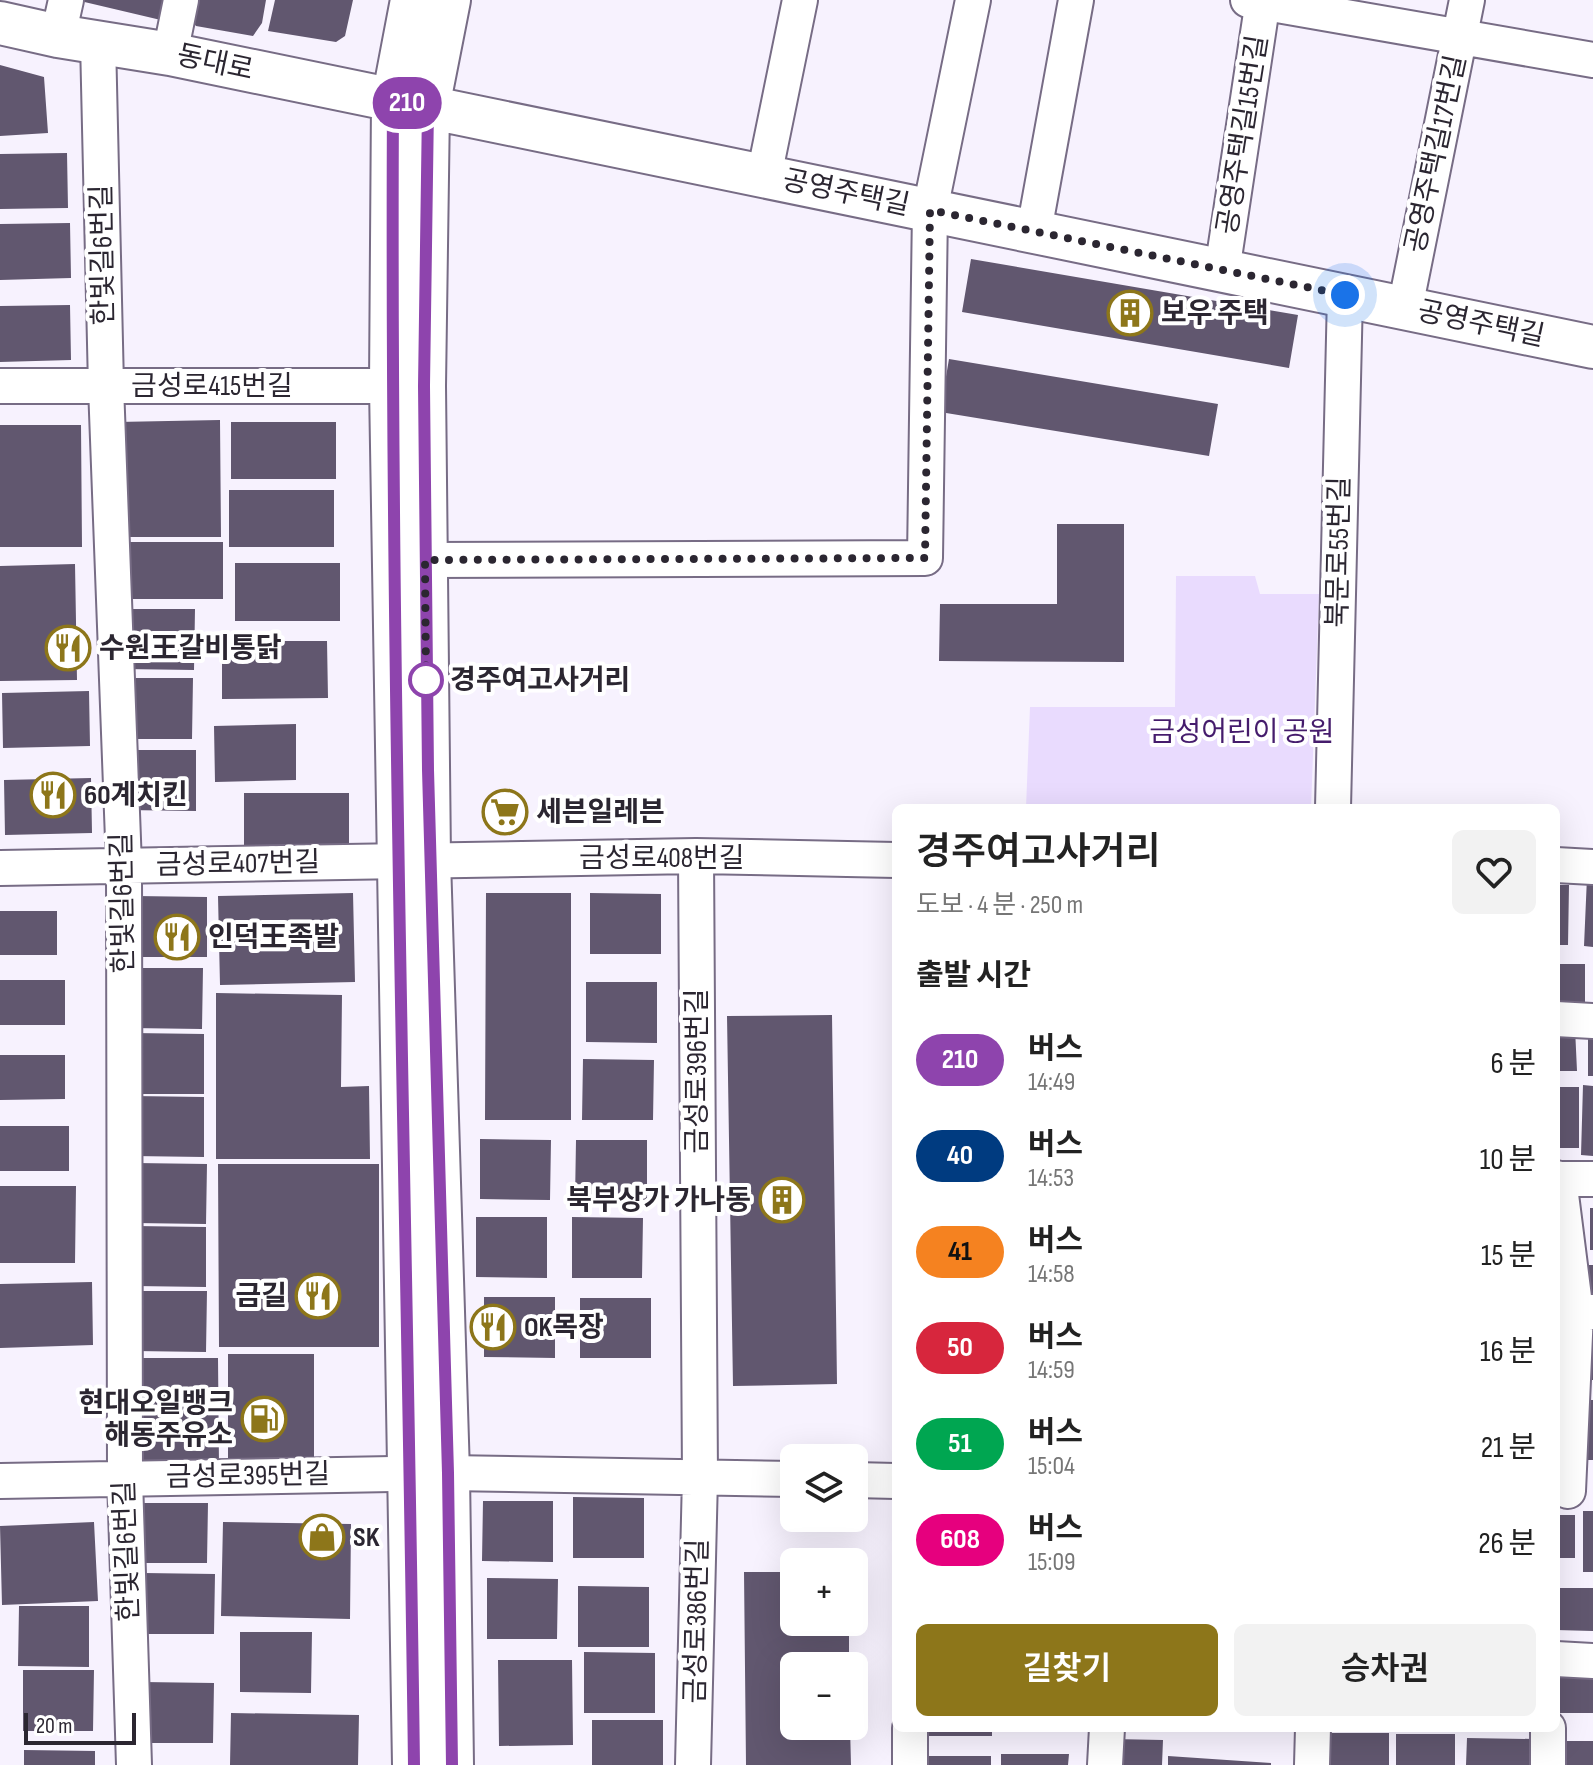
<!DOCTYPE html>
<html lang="ko">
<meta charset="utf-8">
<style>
:root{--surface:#fff;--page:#f2f2f2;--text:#222;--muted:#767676;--accent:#8d761a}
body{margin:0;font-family:"Sofia Sans Condensed","Noto Sans KR",sans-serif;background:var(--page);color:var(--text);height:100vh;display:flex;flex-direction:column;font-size:30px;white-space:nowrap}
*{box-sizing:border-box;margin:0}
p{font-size:26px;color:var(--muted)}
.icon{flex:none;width:44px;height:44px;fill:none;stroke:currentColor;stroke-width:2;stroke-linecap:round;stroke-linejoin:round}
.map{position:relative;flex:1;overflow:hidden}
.panel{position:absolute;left:892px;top:804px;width:668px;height:928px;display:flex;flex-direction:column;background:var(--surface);border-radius:12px;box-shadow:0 8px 32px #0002}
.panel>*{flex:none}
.badge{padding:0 16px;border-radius:26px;font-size:28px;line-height:52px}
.fabs{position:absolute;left:780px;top:1444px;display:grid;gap:16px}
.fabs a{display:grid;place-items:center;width:88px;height:88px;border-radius:12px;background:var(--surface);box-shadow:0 8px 32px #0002;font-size:40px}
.scale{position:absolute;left:24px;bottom:20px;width:112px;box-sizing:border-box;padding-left:8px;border:4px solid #2b2631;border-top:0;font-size:22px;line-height:28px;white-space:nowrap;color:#2b2631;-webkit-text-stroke:6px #fff;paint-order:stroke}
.you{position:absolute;width:40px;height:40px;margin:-20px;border:6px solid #fff;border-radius:50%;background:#1a73e8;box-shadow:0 0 0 12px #1a73e833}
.map>.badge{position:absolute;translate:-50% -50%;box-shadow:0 0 0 4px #fff}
h2{padding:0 24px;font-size:30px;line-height:72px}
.round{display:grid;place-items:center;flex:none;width:84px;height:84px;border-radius:12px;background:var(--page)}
.summary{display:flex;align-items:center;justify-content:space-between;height:136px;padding:0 24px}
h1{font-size:38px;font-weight:600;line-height:60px}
.cta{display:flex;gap:16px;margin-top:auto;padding:16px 24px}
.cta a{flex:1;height:92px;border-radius:12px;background:var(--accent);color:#fff;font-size:32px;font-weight:600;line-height:92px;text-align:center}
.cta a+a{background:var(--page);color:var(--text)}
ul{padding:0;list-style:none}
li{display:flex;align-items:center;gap:24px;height:96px;padding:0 24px}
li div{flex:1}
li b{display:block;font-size:30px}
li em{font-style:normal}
li .badge{min-width:88px;font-weight:700;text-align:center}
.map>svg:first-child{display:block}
.green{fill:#e9dbfe}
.building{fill:#61576f}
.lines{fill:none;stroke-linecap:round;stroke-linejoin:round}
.minor-casing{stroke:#776c85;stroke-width:38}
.tertiary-casing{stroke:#776c85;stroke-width:46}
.minor{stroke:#fff;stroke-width:34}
.tertiary{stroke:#fff;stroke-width:42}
.line-casing{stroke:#fff;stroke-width:18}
.line{stroke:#8e44ad;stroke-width:12}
.walk{stroke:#2b2631;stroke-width:8;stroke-dasharray:0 14.4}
.stop-dot{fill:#fff;stroke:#8e44ad;stroke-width:4}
.labels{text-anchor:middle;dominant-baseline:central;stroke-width:8;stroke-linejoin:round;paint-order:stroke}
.street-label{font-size:28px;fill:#2b2631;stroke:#fff}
.poi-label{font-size:28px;font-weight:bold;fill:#2b2631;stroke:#fff;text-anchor:start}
.stop-label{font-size:28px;font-weight:bold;fill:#2b2631;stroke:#fff;text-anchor:start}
.park-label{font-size:28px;fill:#451c6c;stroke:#fff}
</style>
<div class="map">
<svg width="1593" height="1765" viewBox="0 0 1593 1765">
<rect width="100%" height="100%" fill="#f7f2fe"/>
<!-- green -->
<path class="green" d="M 1176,576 L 1255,576 L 1260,594 L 1319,594 L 1311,808 L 1026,808 L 1030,707 L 1175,707 Z"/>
<!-- building -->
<path class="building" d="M 76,0 L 169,0 L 165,21 Z
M 196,0 L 266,0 L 262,23 L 253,36 L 196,26 L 192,21 Z
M 275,0 L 353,0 L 345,36 L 336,42 L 268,31 Z
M 0,65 L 44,77 L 48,133 L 0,136 Z
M 67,153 L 68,208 L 0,209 L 0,154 Z
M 70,223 L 71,278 L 0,280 L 0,224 Z
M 971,259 L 1298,315 L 1289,368 L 962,312 Z
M 70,305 L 71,360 L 0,362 L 0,306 Z
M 949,359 L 1218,404 L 1209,456 L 940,412 Z
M 220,420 L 221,537 L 118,537 L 117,422 Z
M 231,422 L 336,422 L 336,479 L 231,479 Z
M 0,425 L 81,425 L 82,547 L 0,547 Z
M 229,490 L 334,490 L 334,547 L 229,547 Z
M 1057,524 L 1124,524 L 1124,662 L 939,661 L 940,604 L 1057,604 Z
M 119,542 L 223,542 L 223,599 L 119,599 Z
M 235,563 L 340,563 L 340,621 L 235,621 Z
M 75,564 L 77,680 L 0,681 L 0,566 Z
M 123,609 L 195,609 L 194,670 L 123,669 Z
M 222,641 L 327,641 L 328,698 L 222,699 Z
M 122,678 L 193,678 L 192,739 L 121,739 Z
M 89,691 L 90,746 L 3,748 L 2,693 Z
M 296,724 L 296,780 L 215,782 L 214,726 Z
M 125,750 L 196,750 L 196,811 L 125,810 Z
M 91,778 L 92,833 L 5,835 L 4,780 Z
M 244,793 L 349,793 L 349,850 L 244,851 Z
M 1587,877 L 1593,877 L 1593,947 L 1584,946 Z
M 1556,885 L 1569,885 L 1568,945 L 1556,945 Z
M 353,893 L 355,982 L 220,985 L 218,896 Z
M 486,893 L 571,893 L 571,1120 L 485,1120 Z
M 590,893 L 661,894 L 661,954 L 590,954 Z
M 136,896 L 207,897 L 207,957 L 136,957 Z
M 0,911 L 57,911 L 57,955 L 0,955 Z
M 1556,964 L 1585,964 L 1585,1007 L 1556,1007 Z
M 132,968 L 203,968 L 202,1029 L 131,1028 Z
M 0,980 L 65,980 L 65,1025 L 0,1025 Z
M 586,982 L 657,982 L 657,1043 L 586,1042 Z
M 216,993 L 342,995 L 341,1087 L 369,1086 L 370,1159 L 216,1159 Z
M 832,1015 L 837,1384 L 733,1386 L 727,1016 Z
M 1556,1028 L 1575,1028 L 1577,1071 L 1556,1071 Z
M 133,1033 L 204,1034 L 204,1094 L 133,1094 Z
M 1588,1033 L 1593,1033 L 1593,1076 L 1588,1076 Z
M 0,1055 L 65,1055 L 65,1099 L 0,1100 Z
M 583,1059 L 654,1060 L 653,1120 L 582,1120 Z
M 1583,1085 L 1593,1086 L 1593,1156 L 1581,1155 Z
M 1556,1087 L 1579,1087 L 1579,1148 L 1556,1148 Z
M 133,1096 L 204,1097 L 204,1157 L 133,1156 Z
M 0,1126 L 69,1126 L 69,1171 L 0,1171 Z
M 480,1139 L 551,1140 L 550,1200 L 480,1199 Z
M 576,1140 L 647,1140 L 647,1200 L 575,1200 Z
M 136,1163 L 207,1164 L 206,1224 L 135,1223 Z
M 218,1164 L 379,1164 L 379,1347 L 219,1347 Z
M 0,1186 L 76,1186 L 75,1263 L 0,1263 Z
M 1590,1208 L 1593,1208 L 1593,1250 L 1590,1250 Z
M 476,1217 L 547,1217 L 547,1278 L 476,1277 Z
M 572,1217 L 643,1218 L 642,1278 L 572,1278 Z
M 135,1226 L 206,1227 L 206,1287 L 135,1286 Z
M 1589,1265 L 1593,1265 L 1593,1308 L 1589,1308 Z
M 92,1282 L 93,1345 L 0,1348 L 0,1284 Z
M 136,1291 L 207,1291 L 206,1352 L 135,1351 Z
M 484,1297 L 555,1297 L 555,1358 L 484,1357 Z
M 580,1298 L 651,1298 L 651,1358 L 580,1358 Z
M 1593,1320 L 1593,1380 L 1587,1380 Z
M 228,1354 L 314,1354 L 314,1463 L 228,1463 Z
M 132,1358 L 218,1358 L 219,1467 L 133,1468 Z
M 1579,1400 L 1593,1400 L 1593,1460 L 1579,1460 Z
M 573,1497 L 644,1498 L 644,1558 L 573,1558 Z
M 483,1501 L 553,1501 L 553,1562 L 482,1561 Z
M 136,1503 L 208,1503 L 207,1563 L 136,1563 Z
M 1583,1511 L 1593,1511 L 1593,1572 L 1583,1572 Z
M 1556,1515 L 1575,1515 L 1575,1558 L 1556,1558 Z
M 94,1522 L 98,1601 L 2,1605 L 0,1526 Z
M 223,1522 L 351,1524 L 350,1619 L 221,1616 Z
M 744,1572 L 794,1572 L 794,1622 L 849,1622 L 849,1666 L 794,1666 L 794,1726 L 850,1726 L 851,1765 L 746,1765 Z
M 144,1573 L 215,1574 L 214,1634 L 144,1634 Z
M 487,1578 L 558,1579 L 557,1639 L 487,1639 Z
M 578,1586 L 649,1587 L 649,1647 L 578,1647 Z
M 1556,1588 L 1593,1588 L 1593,1631 L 1556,1630 Z
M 19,1606 L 89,1606 L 89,1667 L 18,1666 Z
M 240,1632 L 312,1632 L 311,1693 L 240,1692 Z
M 584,1652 L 655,1653 L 655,1713 L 584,1713 Z
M 498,1660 L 572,1660 L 573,1745 L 499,1746 Z
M 23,1670 L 94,1670 L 93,1731 L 23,1731 Z
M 1556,1671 L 1593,1671 L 1593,1713 L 1556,1713 Z
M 143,1682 L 214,1683 L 213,1743 L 142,1743 Z
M 231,1713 L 359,1715 L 358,1765 L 230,1765 Z
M 592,1720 L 663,1720 L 663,1765 L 592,1765 Z
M 925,1728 L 992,1728 L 992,1736 L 925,1736 Z
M 1322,1733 L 1389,1733 L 1389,1765 L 1322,1765 Z
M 1396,1734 L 1455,1734 L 1455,1765 L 1396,1765 Z
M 1467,1738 L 1534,1739 L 1534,1765 L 1466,1765 Z
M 1113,1739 L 1163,1740 L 1162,1765 L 1112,1765 Z
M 1558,1741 L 1593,1741 L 1593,1765 L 1558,1765 Z
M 24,1750 L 95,1751 L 95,1765 L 24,1765 Z
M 1001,1754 L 1069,1754 L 1068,1765 L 1001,1765 Z
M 923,1756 L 991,1756 L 991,1765 L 923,1765 Z
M 1168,1756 L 1271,1763 L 1271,1765 L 1168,1765 Z"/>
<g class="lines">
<!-- minor casing -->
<g class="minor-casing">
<path id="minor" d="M 1248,0 L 1593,60
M 58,36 L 66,0
M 98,41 L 106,386 L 124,866 L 125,1479 L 134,1765
M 170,54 L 181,0
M 764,176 L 800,0
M 1034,231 L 1076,0
M 1222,271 L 1263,0
M 1405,308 L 1467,0
M 0,386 L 416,386
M 425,560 L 925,558 L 930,210 L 973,0
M 1333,808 L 1345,295
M 1556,865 L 1593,867
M 0,868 L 696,856 L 896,860
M 1556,1019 L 1593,1021
M 1556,1178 L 1559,1179 L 1576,1313
M 1556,1179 L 1593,1179
M 854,1480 L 896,1481
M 0,1481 L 448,1473 L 794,1479
M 1568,1491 L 1576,1313 L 1593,1312
M 1556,1659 L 1593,1661
M 1548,1728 L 1548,1765
M 693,1765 L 700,1477 L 696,856
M 910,1765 L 910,1728
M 1105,1765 L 1107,1728
M 1312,1765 L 1313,1728"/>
</g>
<!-- tertiary casing -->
<g class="tertiary-casing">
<path id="tertiary" d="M 412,0 L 393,100 L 391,386 L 414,1765
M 449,0 L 428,107 L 424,386 L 429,860 L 448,1473 L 452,1765
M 0,23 L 58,36 L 170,54 L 1593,347"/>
</g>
<!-- minor -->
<use href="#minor" class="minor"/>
<!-- tertiary -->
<use href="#tertiary" class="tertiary"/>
</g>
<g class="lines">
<!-- line casing -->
<g class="line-casing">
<path id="line" d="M 414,1765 C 407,1210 390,655 393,100 L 428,107 L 424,386 L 428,770 L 448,1473 L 452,1765"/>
</g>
<!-- line -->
<use href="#line" class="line"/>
<!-- walk -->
<path class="walk" d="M 426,680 L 425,560 L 925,558 L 930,210 L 1345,295"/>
</g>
<!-- icons -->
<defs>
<g id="building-ring" transform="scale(2.3)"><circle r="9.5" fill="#fff" stroke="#8d761a" stroke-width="1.5"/><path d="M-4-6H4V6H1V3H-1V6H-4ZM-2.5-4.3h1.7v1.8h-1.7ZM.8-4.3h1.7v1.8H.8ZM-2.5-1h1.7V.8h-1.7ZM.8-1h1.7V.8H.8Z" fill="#8d761a"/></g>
<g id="restaurant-ring" transform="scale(2.3)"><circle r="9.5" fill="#fff" stroke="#8d761a" stroke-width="1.5"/><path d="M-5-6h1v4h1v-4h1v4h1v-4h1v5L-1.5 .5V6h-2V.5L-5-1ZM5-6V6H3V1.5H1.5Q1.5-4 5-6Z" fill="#8d761a"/></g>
<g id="supermarket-ring" transform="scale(2.3)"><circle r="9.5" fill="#fff" stroke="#8d761a" stroke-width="1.5"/><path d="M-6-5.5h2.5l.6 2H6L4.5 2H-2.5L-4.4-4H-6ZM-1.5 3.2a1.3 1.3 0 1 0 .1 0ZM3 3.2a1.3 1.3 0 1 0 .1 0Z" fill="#8d761a"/></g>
<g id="fuel-ring" transform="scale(2.3)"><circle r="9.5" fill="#fff" stroke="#8d761a" stroke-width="1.5"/><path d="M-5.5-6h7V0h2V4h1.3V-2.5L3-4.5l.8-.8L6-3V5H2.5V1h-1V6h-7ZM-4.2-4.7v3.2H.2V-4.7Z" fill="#8d761a"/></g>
<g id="shop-ring" transform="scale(2.3)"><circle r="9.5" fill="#fff" stroke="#8d761a" stroke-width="1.5"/><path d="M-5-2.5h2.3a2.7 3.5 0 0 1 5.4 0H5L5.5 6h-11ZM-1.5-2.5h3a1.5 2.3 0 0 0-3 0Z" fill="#8d761a"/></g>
</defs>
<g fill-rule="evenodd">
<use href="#building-ring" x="1130" y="313"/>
<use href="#restaurant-ring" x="68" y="648"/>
<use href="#restaurant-ring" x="53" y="795"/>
<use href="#supermarket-ring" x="505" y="812"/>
<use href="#restaurant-ring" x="177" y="937"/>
<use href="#building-ring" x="782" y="1200"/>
<use href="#restaurant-ring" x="318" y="1296"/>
<use href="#restaurant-ring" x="493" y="1327"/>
<use href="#fuel-ring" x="264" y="1419"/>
<use href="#shop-ring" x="322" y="1537"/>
</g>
<!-- markers -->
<circle class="stop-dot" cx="426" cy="680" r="16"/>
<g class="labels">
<!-- street labels -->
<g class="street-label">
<text transform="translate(215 63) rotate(12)">동대로</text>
<text transform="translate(1243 135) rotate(-81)">공영주택길15번길</text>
<text transform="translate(1436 154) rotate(-78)">공영주택길17번길</text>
<text transform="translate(846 193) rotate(12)">공영주택길</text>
<text transform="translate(103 255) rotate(-91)">한빛길6번길</text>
<text transform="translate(1481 324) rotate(12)">공영주택길</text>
<text x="212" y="386">금성로415번길</text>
<text transform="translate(1339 552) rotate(-89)">북문로55번길</text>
<text x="662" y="858">금성로408번길</text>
<text transform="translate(238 864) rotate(-1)">금성로407번길</text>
<text transform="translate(123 903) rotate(-91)">한빛길6번길</text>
<text transform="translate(697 1071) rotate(-90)">금성로396번길</text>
<text transform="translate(248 1476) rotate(-1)">금성로395번길</text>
<text transform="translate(127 1551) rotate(-92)">한빛길6번길</text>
<text transform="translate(697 1621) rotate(-89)">금성로386번길</text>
</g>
<!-- poi labels -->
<g class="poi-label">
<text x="1161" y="313">보우 주택</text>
<text x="99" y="648">수원王갈비통닭</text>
<text x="84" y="795">60계치킨</text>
<text x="536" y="812">세븐일레븐</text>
<text x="208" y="937">인덕王족발</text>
<text x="751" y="1200" text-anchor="end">북부상가 가나동</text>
<text x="287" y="1296" text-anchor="end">금길</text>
<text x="524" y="1327">OK목장</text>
<text x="233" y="1403" text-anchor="end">현대오일뱅크<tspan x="233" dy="32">해동주유소</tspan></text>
<text x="353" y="1537">SK</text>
</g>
<!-- stop labels -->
<g class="stop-label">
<text x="450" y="680">경주여고사거리</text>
</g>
<!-- park labels -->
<g class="park-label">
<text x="1242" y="732">금성어린이 공원</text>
</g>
</g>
</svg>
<div class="fabs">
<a><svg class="icon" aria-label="layers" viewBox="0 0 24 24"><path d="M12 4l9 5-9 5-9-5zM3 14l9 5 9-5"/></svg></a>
<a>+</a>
<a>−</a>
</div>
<div class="scale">20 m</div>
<div class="you" style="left:1345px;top:295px"></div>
<b class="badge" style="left:407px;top:103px;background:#8e44ad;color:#fff">210</b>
<section class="panel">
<div class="summary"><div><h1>경주여고사거리</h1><p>도보 · 4 분 · 250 m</p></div><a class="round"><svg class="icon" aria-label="heart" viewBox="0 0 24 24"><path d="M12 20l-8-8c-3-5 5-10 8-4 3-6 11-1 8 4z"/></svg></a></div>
<h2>출발 시간</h2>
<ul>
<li><span class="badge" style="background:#8e44ad;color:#fff">210</span><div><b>버스</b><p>14:49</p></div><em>6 분</em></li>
<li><span class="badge" style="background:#003b80;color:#fff">40</span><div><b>버스</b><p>14:53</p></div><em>10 분</em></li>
<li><span class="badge" style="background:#f58220;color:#111">41</span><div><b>버스</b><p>14:58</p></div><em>15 분</em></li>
<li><span class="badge" style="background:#d7263d;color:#fff">50</span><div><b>버스</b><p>14:59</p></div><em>16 분</em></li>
<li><span class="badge" style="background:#00a651;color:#fff">51</span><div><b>버스</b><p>15:04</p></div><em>21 분</em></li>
<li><span class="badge" style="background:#e6007e;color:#fff">608</span><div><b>버스</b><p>15:09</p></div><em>26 분</em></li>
</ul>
<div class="cta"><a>길찾기</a><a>승차권</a></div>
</section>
</div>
